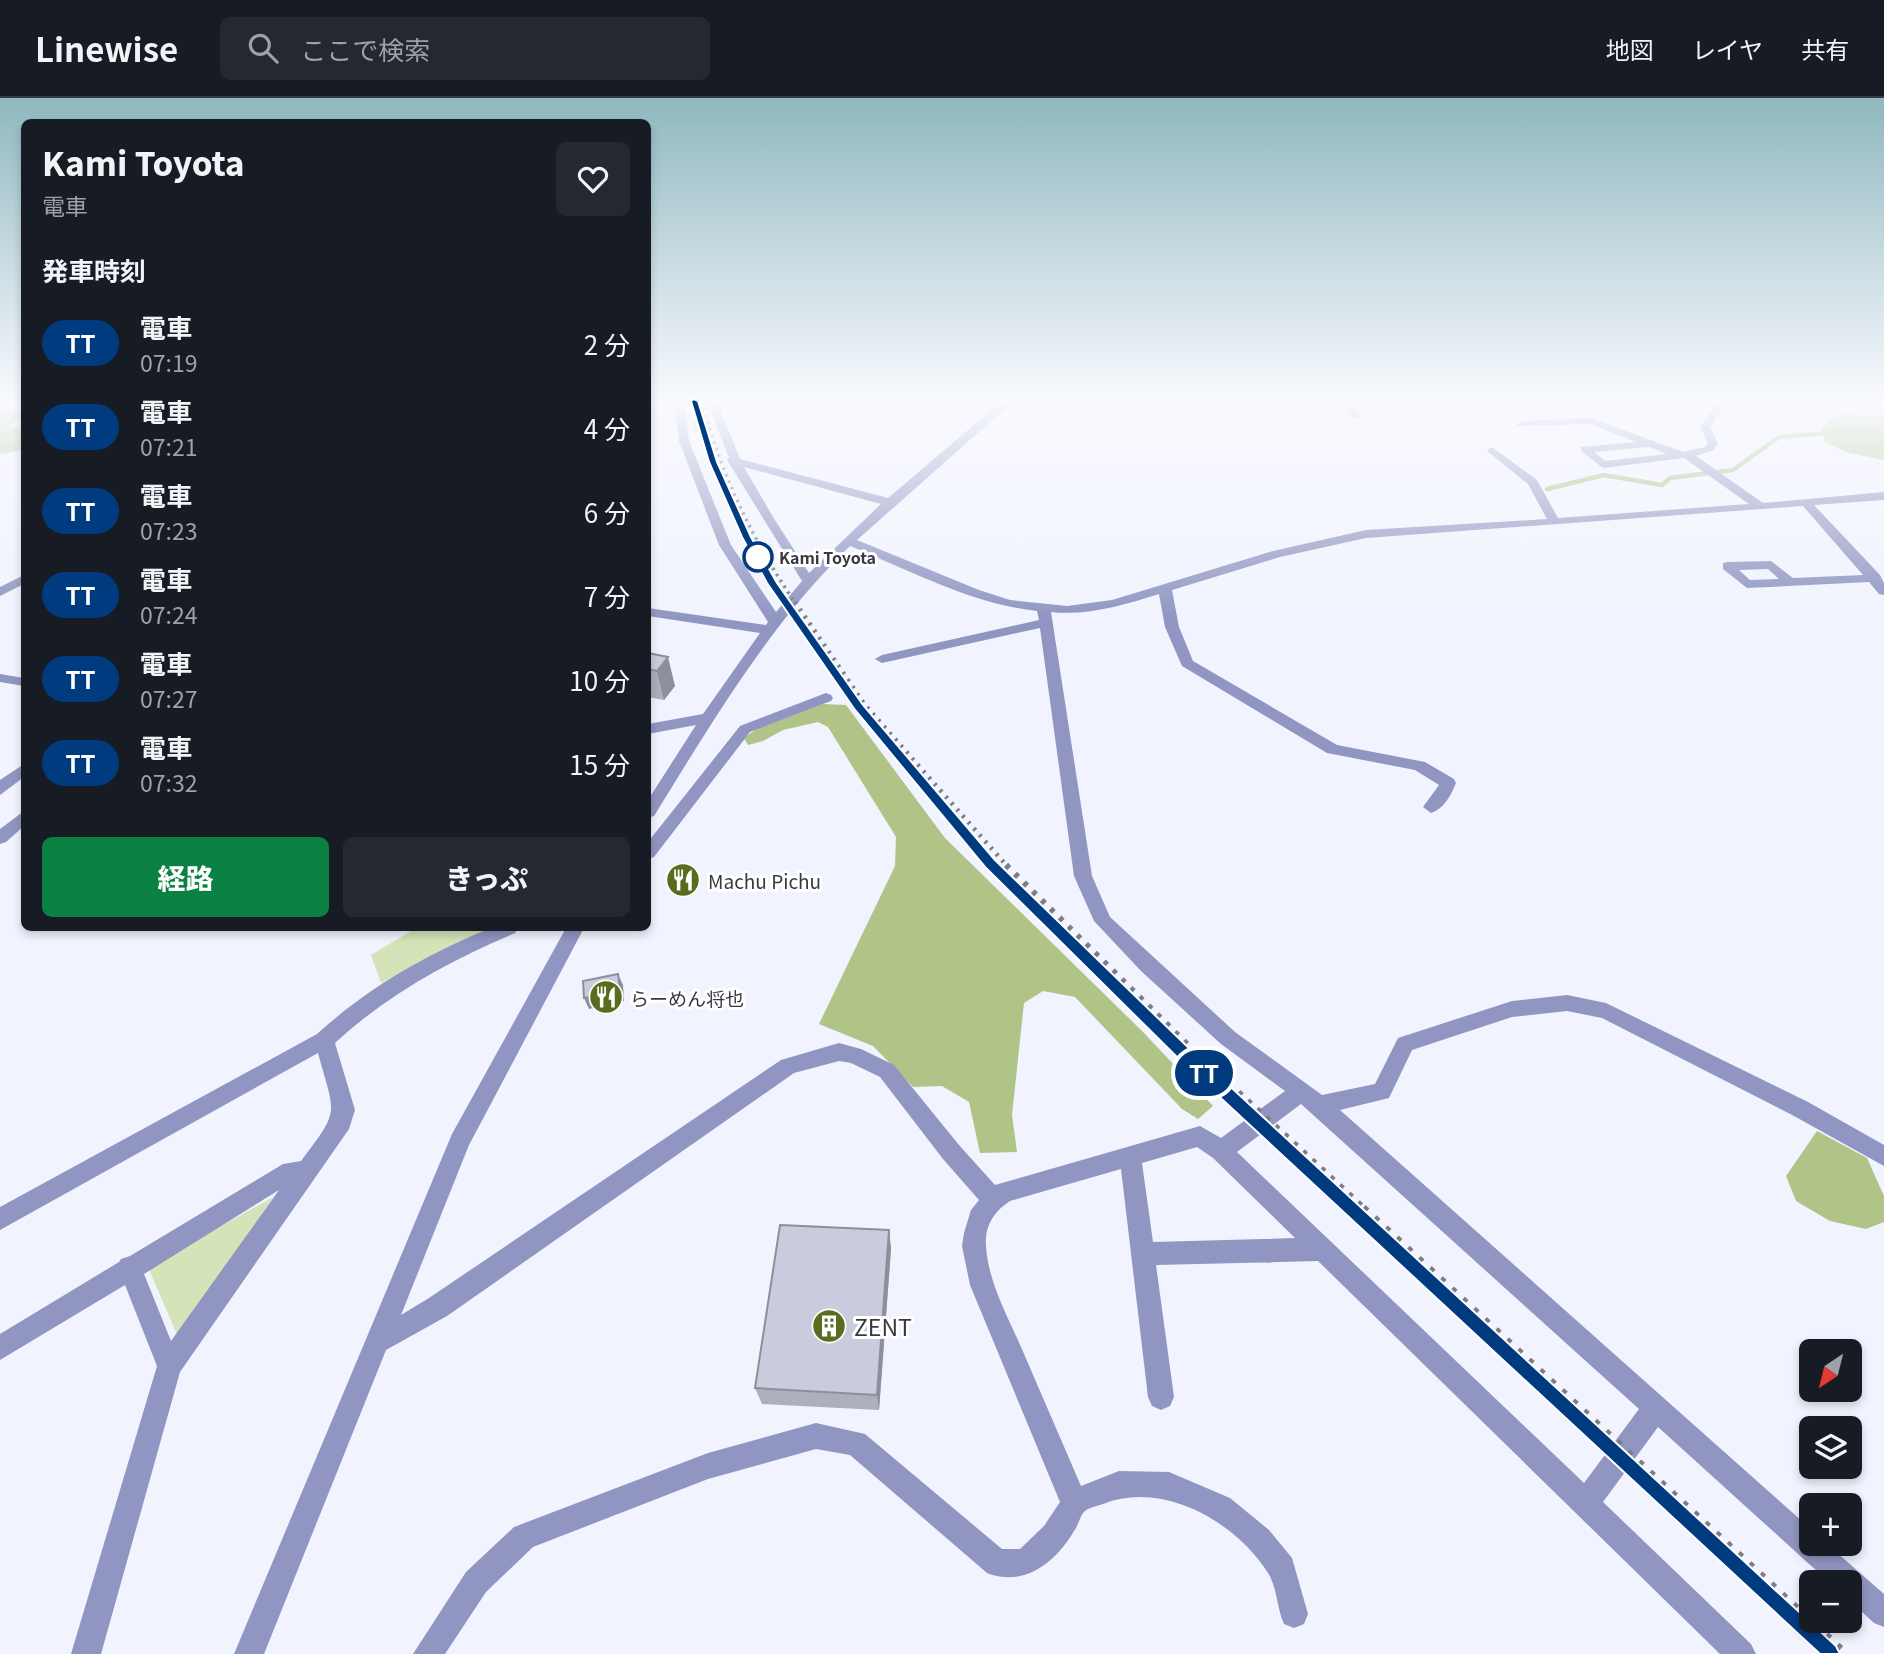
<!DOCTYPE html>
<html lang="ja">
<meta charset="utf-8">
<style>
:root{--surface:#171b24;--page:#242831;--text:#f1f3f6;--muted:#9ea1a6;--line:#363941;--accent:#0b8043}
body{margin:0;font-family:Georgia,"Noto Sans JP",serif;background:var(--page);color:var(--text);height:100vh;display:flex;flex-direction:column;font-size:26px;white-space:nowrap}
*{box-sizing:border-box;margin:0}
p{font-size:23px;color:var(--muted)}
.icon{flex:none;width:38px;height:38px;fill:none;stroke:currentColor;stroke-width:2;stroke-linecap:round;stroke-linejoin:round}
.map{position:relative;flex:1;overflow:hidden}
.drawer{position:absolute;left:21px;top:21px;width:630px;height:812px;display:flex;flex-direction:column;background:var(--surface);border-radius:10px;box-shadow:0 4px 10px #0003}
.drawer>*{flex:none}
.badge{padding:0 14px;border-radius:23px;font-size:24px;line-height:46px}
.needle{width:46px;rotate:215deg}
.controls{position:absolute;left:1799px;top:1241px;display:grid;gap:14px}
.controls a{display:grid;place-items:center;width:63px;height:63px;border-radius:10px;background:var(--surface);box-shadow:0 4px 10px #0003;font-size:35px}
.map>.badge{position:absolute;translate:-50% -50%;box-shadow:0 0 0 4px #fff}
h2{padding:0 21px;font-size:26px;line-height:63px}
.round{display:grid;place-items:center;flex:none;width:74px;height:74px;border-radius:10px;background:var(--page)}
.head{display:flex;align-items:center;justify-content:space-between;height:119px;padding:0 21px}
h1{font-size:33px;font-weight:800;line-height:52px}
.action{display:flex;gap:14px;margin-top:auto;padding:14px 21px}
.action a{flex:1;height:80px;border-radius:10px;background:var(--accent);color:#fff;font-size:28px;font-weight:800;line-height:80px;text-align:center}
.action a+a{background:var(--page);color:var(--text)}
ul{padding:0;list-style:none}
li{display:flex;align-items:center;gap:21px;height:84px;padding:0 21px}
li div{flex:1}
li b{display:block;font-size:26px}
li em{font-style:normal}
li .badge{min-width:77px;font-weight:700;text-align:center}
header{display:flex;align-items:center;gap:42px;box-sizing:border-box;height:98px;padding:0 35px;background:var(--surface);border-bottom:2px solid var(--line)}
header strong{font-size:33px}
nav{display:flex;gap:38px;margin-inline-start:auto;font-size:24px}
.search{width:490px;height:63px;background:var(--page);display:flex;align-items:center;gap:18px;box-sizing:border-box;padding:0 24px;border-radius:10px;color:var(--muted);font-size:26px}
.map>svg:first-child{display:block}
.green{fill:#d4e3b8}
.forest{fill:#b0c488}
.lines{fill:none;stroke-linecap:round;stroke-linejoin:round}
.stream{stroke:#a9bd81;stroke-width:4.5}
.minor-tunnel{stroke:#ccced8;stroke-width:11;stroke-dasharray:11 6;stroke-linecap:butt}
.minor{fill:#9096c1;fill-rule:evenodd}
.rail-far3{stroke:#7c7d86;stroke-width:3.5;stroke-dasharray:2.5 4.5;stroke-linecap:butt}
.rail-far2{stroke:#7c7d86;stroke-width:4.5;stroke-dasharray:2.5 6;stroke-linecap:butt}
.rail-far1{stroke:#7c7d86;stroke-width:6;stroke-dasharray:4.5 8;stroke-linecap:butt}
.rail{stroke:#7c7d86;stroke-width:8;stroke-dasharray:5 10;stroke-linecap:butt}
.wall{fill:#adafbe}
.shaded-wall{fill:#8d8f9b}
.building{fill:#c9ccdd;stroke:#8d8f9b;stroke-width:2}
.line{fill:#003b80;stroke:#fff;stroke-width:2}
.stop-dot{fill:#fff;stroke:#003b80;stroke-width:3.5}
.labels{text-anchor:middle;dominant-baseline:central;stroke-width:6;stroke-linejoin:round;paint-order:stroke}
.far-stop-label{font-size:16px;font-weight:bold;fill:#383940;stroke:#fff;text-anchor:start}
.poi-label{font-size:19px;fill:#383940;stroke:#fff;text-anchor:start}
.near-poi-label{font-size:23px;fill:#383940;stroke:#fff;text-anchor:start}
</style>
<header>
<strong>Linewise</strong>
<div class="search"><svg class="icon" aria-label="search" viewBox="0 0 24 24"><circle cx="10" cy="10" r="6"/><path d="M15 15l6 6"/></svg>ここで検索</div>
<nav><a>地図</a><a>レイヤ</a><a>共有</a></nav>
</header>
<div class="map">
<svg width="1884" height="1556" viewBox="0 0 1884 1556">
<rect width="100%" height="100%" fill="#f1f3fe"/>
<!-- green -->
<path class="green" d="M 416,830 L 496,830 L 381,885 L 371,857 Z
M 273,1099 L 179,1241 L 148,1169 Z"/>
<!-- forest -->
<path class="forest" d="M 0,308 L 24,316 L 9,328 L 24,330 L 24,352 L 0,356 Z
M 1838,316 L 1884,318 L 1884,362 L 1848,355 L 1825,344 L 1821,330 Z
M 823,606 L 846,607 L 945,740 L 1143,934 L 1213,1008 L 1198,1021 L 1182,1011 L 1075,899 L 1043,893 L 1024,905 L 1012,1017 L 1017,1054 L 980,1055 L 969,1004 L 942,988 L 913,989 L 873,948 L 819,926 L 895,768 L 896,739 L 828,629 L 818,624 L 783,632 L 763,643 L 748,647 L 744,640 L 755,632 Z
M 1817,1033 L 1867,1060 L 1884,1098 L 1884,1124 L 1866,1131 L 1830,1123 L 1796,1103 L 1786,1078 Z"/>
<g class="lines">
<!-- stream -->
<path class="stream" d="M 1547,391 L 1604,377 L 1662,387 L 1670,380 L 1733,372 L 1779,339 L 1884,330"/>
<!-- minor-tunnel -->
<path class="minor-tunnel" d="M 694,329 L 711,327"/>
<!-- minor -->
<path class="minor" d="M 674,303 L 684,303 L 689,343 L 731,447 L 776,514 L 802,483 L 727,362 L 729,360 L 707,303 L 717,303 L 740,361 L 888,400 L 1002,303 L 1014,303 L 857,442 L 979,492 L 1010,502 L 1067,508 L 1112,502 L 1273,453 L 1366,432 L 1547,421 L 1528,386 L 1488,354 L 1487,352 L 1492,349 L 1537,382 L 1558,420 L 1749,406 L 1684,360 L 1603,370 L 1581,353 L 1581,349 L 1636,344 L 1590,326 L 1518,328 L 1517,326 L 1522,323 L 1591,320 L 1683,354 L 1705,349 L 1708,345 L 1700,329 L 1717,303 L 1727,303 L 1710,329 L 1718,345 L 1714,352 L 1696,358 L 1763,405 L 1884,394 L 1884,402 L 1814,407 L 1880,477 L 1884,485 L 1884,497 L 1879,496 L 1869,484 L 1747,490 L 1723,471 L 1723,465 L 1728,464 L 1771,463 L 1793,480 L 1863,477 L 1803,408 L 1366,440 L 1280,459 L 1172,492 L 1179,529 L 1193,563 L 1337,647 L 1425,664 L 1454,681 L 1456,685 C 1451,697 1444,711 1431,715 L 1423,709 L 1439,687 L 1415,672 L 1327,655 L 1182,568 L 1165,529 L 1159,496 C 1124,507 1088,518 1051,514 L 1092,778 L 1110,819 L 1235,934 L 1322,997 L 1375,986 L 1398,940 L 1512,903 L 1567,897 L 1606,905 L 1808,1004 L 1884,1047 L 1884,1068 L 1794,1018 L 1602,920 L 1567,913 L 1512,919 L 1412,952 L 1389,1000 L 1340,1012 L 1811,1431 L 1811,1446 L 1827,1446 L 1884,1496 L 1884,1529 L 1874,1525 L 1850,1503 L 1850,1484 L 1829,1484 L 1658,1329 L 1603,1404 L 1751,1546 L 1756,1556 L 1720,1556 L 1318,1163 L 1156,1167 L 1174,1299 L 1170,1308 L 1161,1312 L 1152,1308 L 1148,1299 L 1121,1071 L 1010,1103 C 994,1113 984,1129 986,1148 C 988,1183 1007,1217 1021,1249 C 1041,1295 1061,1342 1081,1388 L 1119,1373 L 1169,1374 L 1230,1400 L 1269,1432 L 1292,1460 L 1308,1516 L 1304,1526 L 1294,1530 L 1284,1526 C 1277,1511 1277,1489 1268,1475 C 1236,1424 1163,1382 1103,1406 C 1098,1408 1087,1410 1084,1414 C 1080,1418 1078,1428 1074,1433 C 1056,1464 1024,1490 987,1475 L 850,1357 L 816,1351 L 708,1381 L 533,1449 L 486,1494 L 445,1556 L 413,1556 L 466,1474 L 514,1429 L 708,1355 L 816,1325 L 865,1336 L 1002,1451 L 1020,1451 L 1044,1428 L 1060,1404 L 970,1187 L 962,1148 L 964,1135 L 971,1112 L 979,1102 L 943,1061 L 880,979 L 851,965 L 839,963 L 794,975 L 447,1218 L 386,1252 L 264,1556 L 234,1556 L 452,1036 L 566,830 L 584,830 L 469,1047 L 401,1217 L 429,1200 L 781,962 L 839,945 L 861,951 L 894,967 L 959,1047 L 995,1087 L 1200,1028 L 1221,1040 L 1285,993 L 1221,946 L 1141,873 L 1094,823 L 1074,778 L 1040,530 L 882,565 L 875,561 L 882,557 L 1039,522 L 1037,513 C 972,506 911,473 850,448 C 770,526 714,621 654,718 L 648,720 L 648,702 L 696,627 L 648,636 L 648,626 L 703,616 L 760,535 L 648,518 L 648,510 L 766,527 L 768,524 L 719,447 L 679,343 ZM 1649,349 L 1667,356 L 1605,363 L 1594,354 ZM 744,369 L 881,406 L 809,475 L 773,419 ZM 1768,471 L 1779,481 L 1750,482 L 1739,472 ZM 1301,1006 L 1639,1311 L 1584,1385 L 1237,1054 ZM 1197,1049 L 1213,1060 L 1295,1140 L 1153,1144 L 1142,1065 Z
M 1351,303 L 1361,303 L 1357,312 L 1361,318 L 1360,320 L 1352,320 L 1347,312 Z
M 24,477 L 24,486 L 0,498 L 0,489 Z
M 0,576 L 24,580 L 24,588 L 0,584 Z
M 826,595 L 831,597 L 833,600 L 831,603 L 750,634 L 654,759 L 648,761 L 648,744 L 740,628 Z
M 24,666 L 24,679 L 0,697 L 0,682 Z
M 24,713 L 24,728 L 6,744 L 0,746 L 0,731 Z
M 491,830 L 518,830 L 515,835 C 449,863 388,896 335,945 L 355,1012 L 349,1031 L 180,1274 L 101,1556 L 71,1556 L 157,1268 L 125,1187 L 0,1262 L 0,1236 L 119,1164 L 121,1161 L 130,1158 L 283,1066 L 301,1063 C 341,1010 335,1018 318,955 L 0,1132 L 0,1109 L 317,936 C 369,889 427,856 491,830 ZM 279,1092 L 171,1243 L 144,1176 Z"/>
<!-- rail-far3 -->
<path class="rail-far3" d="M 702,303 C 721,377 753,443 796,506"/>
<!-- rail-far2 -->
<path class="rail-far2" d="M 795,504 L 865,607 L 1008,769"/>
<!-- rail-far1 -->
<path class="rail-far1" d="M 1006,767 L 1195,954 L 1365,1111
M 1020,796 L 1145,919"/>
<!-- rail -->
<path class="rail" d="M 1363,1110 L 1846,1556
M 1575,1320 L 1828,1556"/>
</g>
<!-- wall -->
<path class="wall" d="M 648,555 L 675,588 L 664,602 L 648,599 Z
M 889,1132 L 891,1151 L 879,1312 L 762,1306 L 755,1290 Z"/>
<!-- shaded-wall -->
<path class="shaded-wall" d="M 668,559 L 675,588 L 664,602 L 657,573 Z
M 618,876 L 623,887 L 624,903 L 589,911 L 584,900 Z
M 889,1132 L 891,1151 L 879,1312 L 877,1297 Z"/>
<!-- building -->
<path class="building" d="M 648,555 L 668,559 L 657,573 L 648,571 Z
M 618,876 L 620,892 L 584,900 L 583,883 Z
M 780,1127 L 889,1132 L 877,1297 L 755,1290 Z"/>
<!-- sky -->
<linearGradient id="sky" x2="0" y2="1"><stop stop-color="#8fb8bf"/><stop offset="0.58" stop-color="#f9faff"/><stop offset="1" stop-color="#f9faff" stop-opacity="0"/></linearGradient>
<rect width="1884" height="521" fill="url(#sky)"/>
<!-- line -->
<path class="line" d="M 694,301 L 698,303 L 717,364 L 751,439 L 777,485 L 863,607 L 995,762 L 1195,956 L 1836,1548 L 1840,1556 L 1820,1556 L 1184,966 L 985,769 L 855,612 L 767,485 L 742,439 L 709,364 L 691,303 Z"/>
<!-- icons -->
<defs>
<g id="restaurant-disc" transform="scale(1.75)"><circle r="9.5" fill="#586e1e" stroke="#fff"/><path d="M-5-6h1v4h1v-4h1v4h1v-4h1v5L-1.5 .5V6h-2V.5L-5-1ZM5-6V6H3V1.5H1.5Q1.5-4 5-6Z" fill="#fff"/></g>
<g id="building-disc" transform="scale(1.75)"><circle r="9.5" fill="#586e1e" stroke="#fff"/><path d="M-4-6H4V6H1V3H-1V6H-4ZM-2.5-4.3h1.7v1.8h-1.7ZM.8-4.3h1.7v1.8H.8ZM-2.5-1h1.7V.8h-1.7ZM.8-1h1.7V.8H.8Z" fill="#fff"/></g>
</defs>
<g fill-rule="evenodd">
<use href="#restaurant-disc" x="683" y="782"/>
<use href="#restaurant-disc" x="606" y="899"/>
<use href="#building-disc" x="829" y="1228"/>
</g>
<!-- markers -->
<circle class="stop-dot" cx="758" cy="459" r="14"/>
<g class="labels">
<!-- far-stop labels -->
<g class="far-stop-label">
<text x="779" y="459">Kami Toyota</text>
</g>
<!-- poi labels -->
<g class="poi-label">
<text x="708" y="782">Machu Pichu</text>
<text x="630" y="899">らーめん将也</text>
</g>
<!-- near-poi labels -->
<g class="near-poi-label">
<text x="854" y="1228">ZENT</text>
</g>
</g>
</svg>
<div class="controls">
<a><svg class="needle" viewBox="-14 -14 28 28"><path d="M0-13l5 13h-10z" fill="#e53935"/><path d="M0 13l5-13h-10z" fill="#9ea1a6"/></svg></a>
<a><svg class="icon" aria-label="layers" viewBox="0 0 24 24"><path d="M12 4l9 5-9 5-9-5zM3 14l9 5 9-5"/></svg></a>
<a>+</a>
<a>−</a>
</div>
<b class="badge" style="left:1204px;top:975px;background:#003b80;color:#fff">TT</b>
<section class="drawer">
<div class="head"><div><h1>Kami Toyota</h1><p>電車</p></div><a class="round"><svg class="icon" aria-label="heart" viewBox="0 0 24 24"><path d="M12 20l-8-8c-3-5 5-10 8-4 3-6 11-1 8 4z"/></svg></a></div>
<h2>発車時刻</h2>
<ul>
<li><span class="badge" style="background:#003b80;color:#fff">TT</span><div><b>電車</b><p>07:19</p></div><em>2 分</em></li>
<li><span class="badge" style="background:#003b80;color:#fff">TT</span><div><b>電車</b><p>07:21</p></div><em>4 分</em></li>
<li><span class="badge" style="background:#003b80;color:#fff">TT</span><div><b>電車</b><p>07:23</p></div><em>6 分</em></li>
<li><span class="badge" style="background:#003b80;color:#fff">TT</span><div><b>電車</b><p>07:24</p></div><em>7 分</em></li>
<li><span class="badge" style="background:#003b80;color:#fff">TT</span><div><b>電車</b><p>07:27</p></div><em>10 分</em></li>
<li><span class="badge" style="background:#003b80;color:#fff">TT</span><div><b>電車</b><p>07:32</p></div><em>15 分</em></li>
</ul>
<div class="action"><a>経路</a><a>きっぷ</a></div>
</section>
</div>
